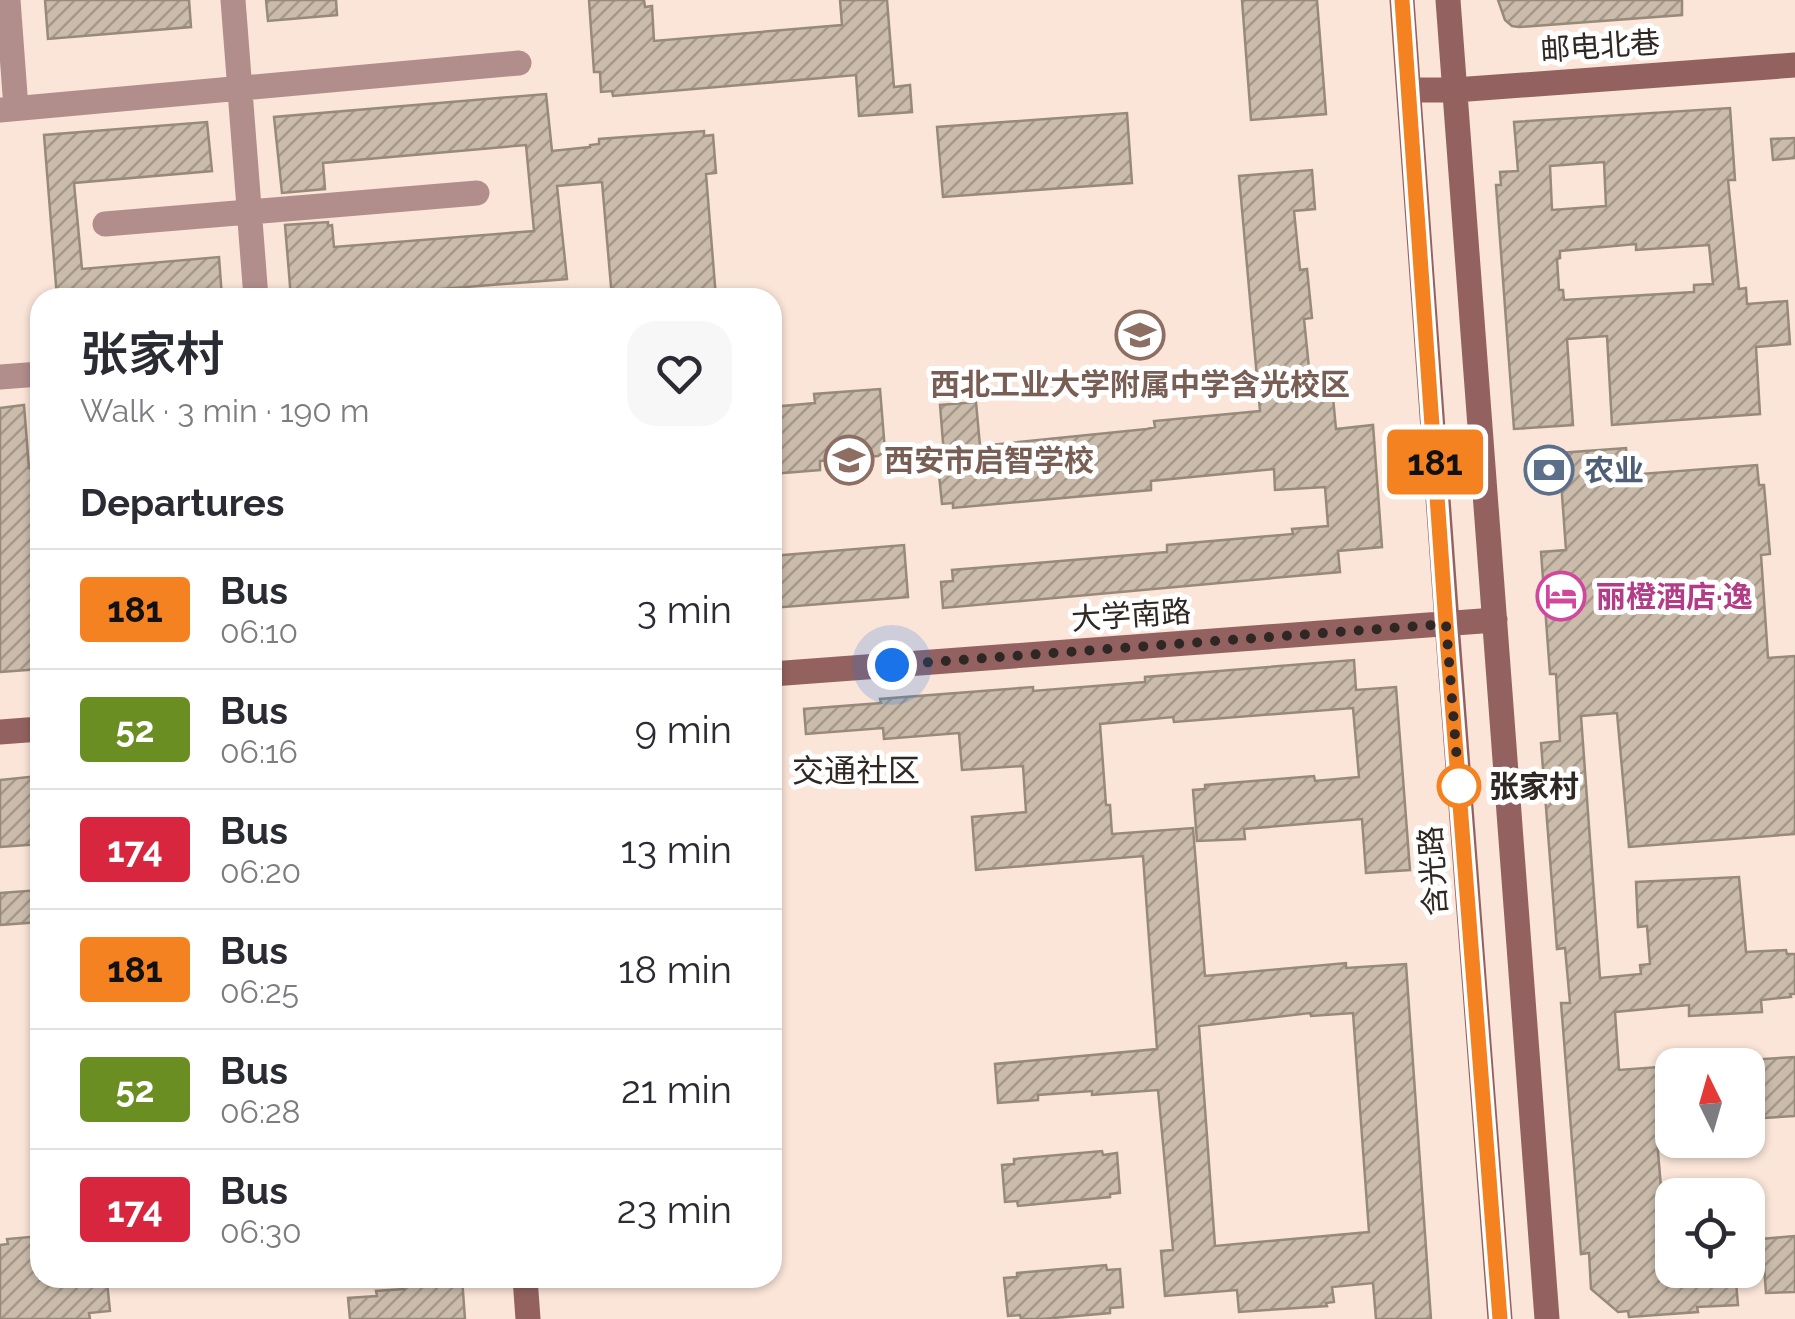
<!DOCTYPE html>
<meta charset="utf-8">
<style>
:root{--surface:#fff;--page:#f7f7f7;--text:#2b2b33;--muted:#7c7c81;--line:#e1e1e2}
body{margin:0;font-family:Raleway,"Noto Sans SC",sans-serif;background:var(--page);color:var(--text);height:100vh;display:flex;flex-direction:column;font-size:38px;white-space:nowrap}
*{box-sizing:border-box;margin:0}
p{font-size:32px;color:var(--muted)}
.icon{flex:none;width:55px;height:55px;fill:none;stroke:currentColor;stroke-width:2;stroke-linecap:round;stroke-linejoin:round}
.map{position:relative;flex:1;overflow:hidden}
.panel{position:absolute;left:30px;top:288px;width:752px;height:1000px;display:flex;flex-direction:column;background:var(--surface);border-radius:30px;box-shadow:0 2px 8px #0004}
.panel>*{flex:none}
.badge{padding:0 20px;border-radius:8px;font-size:35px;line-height:65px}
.needle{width:65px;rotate:355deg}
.fabs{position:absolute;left:1655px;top:1048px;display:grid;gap:20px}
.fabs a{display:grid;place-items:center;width:110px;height:110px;border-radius:20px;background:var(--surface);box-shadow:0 2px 8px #0004;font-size:50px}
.you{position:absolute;width:50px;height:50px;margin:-25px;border:8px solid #fff;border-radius:50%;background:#1a73e8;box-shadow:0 0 0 15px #1a73e833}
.map>.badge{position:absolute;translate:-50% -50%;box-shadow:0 0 0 5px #fff}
h2{padding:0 50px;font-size:38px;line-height:90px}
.round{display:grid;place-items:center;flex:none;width:105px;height:105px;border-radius:30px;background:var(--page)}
.summary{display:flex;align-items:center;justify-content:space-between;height:170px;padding:0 50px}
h1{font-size:48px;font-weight:600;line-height:75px}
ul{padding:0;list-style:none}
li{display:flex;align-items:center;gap:30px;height:120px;padding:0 50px;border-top:2px solid var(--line)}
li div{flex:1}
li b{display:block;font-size:38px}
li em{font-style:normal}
li .badge{min-width:110px;font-weight:700;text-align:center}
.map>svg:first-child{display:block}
.building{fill:url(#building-hatch);stroke:#988a7a;stroke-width:2.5;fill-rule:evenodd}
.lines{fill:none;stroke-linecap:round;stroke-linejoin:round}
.street{stroke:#b18e8c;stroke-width:25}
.secondary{stroke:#936260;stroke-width:25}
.line-casing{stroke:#fff;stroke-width:22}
.line{stroke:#f58220;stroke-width:15}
.walk{stroke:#2f2723;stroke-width:10;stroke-dasharray:0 18}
.stop-dot{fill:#fff;stroke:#f58220;stroke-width:5}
.labels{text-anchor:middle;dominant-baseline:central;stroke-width:10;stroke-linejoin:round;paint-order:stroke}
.street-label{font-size:30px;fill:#2f2723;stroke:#fff}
.education-label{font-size:30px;font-weight:bold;fill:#785e54;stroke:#fff}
.service-label{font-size:30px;font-weight:bold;fill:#4e5e75;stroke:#fff;text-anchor:start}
.hotel-label{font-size:30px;font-weight:bold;fill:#b23c85;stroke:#fff;text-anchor:start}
.stop-label{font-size:30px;font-weight:bold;fill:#2f2723;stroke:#fff;text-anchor:start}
.neighbourhood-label{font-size:32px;fill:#2f2723;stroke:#fff}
</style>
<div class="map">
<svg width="1795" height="1319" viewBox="0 0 1795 1319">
<defs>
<pattern id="building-hatch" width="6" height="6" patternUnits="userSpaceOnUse" patternTransform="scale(2.5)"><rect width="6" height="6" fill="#cabbaa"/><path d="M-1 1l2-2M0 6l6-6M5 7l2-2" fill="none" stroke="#a4988a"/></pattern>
</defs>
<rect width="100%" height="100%" fill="#fae5d8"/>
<!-- building -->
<path class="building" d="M 45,0 L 189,0 L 191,27 L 48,39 Z
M 266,0 L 336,0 L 337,15 L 268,21 Z
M 589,0 L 644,0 L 645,7 L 652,6 L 654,41 L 842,25 L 840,0 L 887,0 L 894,87 L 910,85 L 912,112 L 859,116 L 856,75 L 613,96 L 612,91 L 601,92 L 600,72 L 594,72 Z
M 1242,0 L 1317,0 L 1326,114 L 1251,120 Z
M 1498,0 L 1682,0 L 1682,15 L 1519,27 L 1512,26 L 1505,20 Z
M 546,94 L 552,151 L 590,147 L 590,145 L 599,144 L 599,139 L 704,131 L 704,136 L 713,135 L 716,173 L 706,174 L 716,298 L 612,298 L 602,182 L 557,186 L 567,279 L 328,298 L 291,298 L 285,225 L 328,222 L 328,226 L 332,225 L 334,247 L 534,231 L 526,145 L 323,163 L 325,189 L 282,193 L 274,117 Z
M 1730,108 L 1735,180 L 1728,180 L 1739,289 L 1746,288 L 1747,304 L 1787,301 L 1790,344 L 1756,347 L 1760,414 L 1612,425 L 1607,336 L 1567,339 L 1573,425 L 1514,429 L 1496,185 L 1501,185 L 1500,172 L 1518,171 L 1514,122 ZM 1604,162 L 1606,206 L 1552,210 L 1550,166 ZM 1636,244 L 1636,250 L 1709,245 L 1713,284 L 1694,285 L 1694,292 L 1564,300 L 1563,290 L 1559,290 L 1557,259 L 1560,258 L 1560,251 Z
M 1127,113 L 1132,183 L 943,197 L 937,127 Z
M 207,122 L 212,171 L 74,183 L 82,269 L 219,257 L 222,298 L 57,298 L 44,135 Z
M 1795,138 L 1795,158 L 1773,160 L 1771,139 Z
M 1312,170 L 1315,209 L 1294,211 L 1300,270 L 1307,269 L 1312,318 L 1304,319 L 1310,378 L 1331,376 L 1336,429 L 1373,425 L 1382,547 L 1338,551 L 1340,572 L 943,608 L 941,582 L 953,581 L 952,570 L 1167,552 L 1167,545 L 1293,534 L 1292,529 L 1328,526 L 1325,487 L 1275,490 L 1274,469 L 1151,481 L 1151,490 L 953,508 L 953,503 L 942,504 L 937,455 L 944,455 L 940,405 L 976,402 L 980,446 L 1147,429 L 1155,427 L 1154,421 L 1260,411 L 1239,176 Z
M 880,389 L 885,451 L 878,456 L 820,461 L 820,470 L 772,474 L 772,407 L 815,403 L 814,394 Z
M 24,405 L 29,468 L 39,468 L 40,669 L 0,672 L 0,408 Z
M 1626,448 L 1628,475 L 1757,465 L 1759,485 L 1764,485 L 1770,554 L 1761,555 L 1768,658 L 1795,656 L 1795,834 L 1629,847 L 1617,713 L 1581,716 L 1600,978 L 1641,974 L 1640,965 L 1650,964 L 1647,926 L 1638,927 L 1636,882 L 1739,877 L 1746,952 L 1786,950 L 1787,954 L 1795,954 L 1795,994 L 1790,994 L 1791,997 L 1761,1000 L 1762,1012 L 1689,1016 L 1689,1005 L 1615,1012 L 1619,1070 L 1672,1066 L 1672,1110 L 1670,1110 L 1671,1126 L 1656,1128 L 1662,1199 L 1667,1199 L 1670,1264 L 1672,1263 L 1672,1270 L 1695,1270 L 1696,1285 L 1736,1282 L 1738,1305 L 1697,1307 L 1698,1312 L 1629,1317 L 1628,1311 L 1618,1312 L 1591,1289 L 1589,1253 L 1581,1254 L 1561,1003 L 1570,1003 L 1565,948 L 1557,949 L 1541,743 L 1560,741 L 1556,674 L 1550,674 L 1541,552 L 1566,550 L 1559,453 Z
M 904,545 L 908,597 L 772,608 L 772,556 Z
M 1354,660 L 1356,690 L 1396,687 L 1410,870 L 1366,873 L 1362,819 L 1244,829 L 1245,839 L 1197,841 L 1193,790 L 1205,789 L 1205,785 L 1314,776 L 1315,781 L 1359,777 L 1353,708 L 1174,722 L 1173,717 L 1100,724 L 1106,805 L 1110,805 L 1112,834 L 1193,828 L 1205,976 L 1346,963 L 1346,968 L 1406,964 L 1431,1319 L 1376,1319 L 1373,1283 L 1332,1287 L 1334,1302 L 1326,1303 L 1327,1306 L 1267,1310 L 1239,1312 L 1237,1290 L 1165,1296 L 1161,1251 L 1173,1250 L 1158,1090 L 1092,1095 L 1092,1091 L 1038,1095 L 1038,1100 L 998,1103 L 995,1064 L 1157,1049 L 1143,856 L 976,870 L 972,817 L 1026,812 L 1023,766 L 962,770 L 959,733 L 884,739 L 883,728 L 806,734 L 804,709 L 881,703 L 880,699 L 1033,687 L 1033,691 L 1145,682 L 1145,677 ZM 1310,1013 L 1311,1016 L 1353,1013 L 1369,1232 L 1215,1246 L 1199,1026 Z
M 40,776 L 40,844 L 0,847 L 0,780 Z
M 40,890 L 40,922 L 0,925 L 0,893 Z
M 1795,1057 L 1795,1116 L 1748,1119 L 1748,1060 Z
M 1102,1151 L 1103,1155 L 1117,1153 L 1120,1193 L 1110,1194 L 1110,1197 L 1018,1206 L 1017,1201 L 1005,1202 L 1002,1165 L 1014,1164 L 1014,1159 Z
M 40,1236 L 40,1278 L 97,1278 L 98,1283 L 107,1282 L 110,1311 L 89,1313 L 90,1319 L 0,1319 L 0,1245 L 8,1244 L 7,1239 Z
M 1795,1236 L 1795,1292 L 1766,1293 L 1762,1239 Z
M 1106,1265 L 1107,1270 L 1120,1269 L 1123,1307 L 1110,1308 L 1110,1313 L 1042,1319 L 1021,1319 L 1020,1315 L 1008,1316 L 1004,1278 L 1017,1277 L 1017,1273 Z
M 404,1278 L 462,1278 L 465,1319 L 350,1319 L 348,1298 L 377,1296 L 376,1291 L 404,1289 Z"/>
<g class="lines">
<!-- street -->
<path class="street" d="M 8,0 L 16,108
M 233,0 L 256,298
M 0,110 L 519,63
M 105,224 L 477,193
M 0,377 L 40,374"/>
<!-- secondary -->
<path class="secondary" d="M 1402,0 L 1447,623 L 1500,1319
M 1448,0 L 1547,1319
M 1409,90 L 1455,90 L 1795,65
M 772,674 L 1495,620
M 0,732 L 40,729
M 525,1278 L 528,1319"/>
</g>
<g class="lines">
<!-- line casing -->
<g class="line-casing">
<path id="line" d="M 1402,0 L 1446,624 L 1500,1319"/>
</g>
<!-- line -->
<use href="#line" class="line"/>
<!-- walk -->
<path class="walk" d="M 892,665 L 1446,624 L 1459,786"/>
</g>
<!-- icons -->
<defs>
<g id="school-ring" transform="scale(2.5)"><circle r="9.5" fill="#fff" stroke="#8d6e63" stroke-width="1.5"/><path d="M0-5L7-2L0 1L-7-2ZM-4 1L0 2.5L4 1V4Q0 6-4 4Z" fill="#8d6e63"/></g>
<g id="bank-ring" transform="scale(2.5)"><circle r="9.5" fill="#fff" stroke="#5c6f8a" stroke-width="1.5"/><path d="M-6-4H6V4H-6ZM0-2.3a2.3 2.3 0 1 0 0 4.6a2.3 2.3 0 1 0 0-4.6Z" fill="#5c6f8a"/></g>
<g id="hotel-ring" transform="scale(2.5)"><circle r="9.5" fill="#fff" stroke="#d1479c" stroke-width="1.5"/><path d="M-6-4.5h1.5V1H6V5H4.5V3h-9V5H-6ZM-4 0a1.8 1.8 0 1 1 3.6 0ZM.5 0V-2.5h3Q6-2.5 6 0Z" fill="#d1479c"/></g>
</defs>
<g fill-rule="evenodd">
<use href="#school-ring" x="1140" y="335"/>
<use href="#school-ring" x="849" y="460"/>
<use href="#bank-ring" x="1549" y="470"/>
<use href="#hotel-ring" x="1561" y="596"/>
</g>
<!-- markers -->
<circle class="stop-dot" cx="1459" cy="786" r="20"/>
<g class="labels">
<!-- street labels -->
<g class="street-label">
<text transform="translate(1600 46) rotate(-4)">邮电北巷</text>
<text transform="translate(1131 615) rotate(-4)">大学南路</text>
<text transform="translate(1433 871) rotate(-94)">含光路</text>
</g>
<!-- education labels -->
<g class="education-label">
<text x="1140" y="384">西北工业大学附属中学含光校区</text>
<text x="884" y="460" text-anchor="start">西安市启智学校</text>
</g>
<!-- service labels -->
<g class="service-label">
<text x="1584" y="470">农业</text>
</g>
<!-- hotel labels -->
<g class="hotel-label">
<text x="1596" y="596">丽橙酒店·逸</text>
</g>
<!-- stop labels -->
<g class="stop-label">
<text x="1489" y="786">张家村</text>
</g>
<!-- neighbourhood labels -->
<g class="neighbourhood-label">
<text x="856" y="770">交通社区</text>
</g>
</g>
</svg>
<div class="fabs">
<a><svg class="needle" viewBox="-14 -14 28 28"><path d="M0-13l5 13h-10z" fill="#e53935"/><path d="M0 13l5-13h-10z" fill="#7c7c81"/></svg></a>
<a><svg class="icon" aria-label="locate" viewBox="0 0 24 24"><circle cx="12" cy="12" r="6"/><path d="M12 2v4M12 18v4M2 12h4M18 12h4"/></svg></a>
</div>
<div class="you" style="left:892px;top:665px"></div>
<b class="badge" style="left:1435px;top:462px;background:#f58220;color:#111">181</b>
<section class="panel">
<div class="summary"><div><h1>张家村</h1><p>Walk · 3 min · 190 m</p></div><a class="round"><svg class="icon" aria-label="heart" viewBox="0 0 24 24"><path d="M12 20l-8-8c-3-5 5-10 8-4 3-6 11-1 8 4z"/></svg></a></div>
<h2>Departures</h2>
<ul>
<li><span class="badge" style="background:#f58220;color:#111">181</span><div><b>Bus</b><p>06:10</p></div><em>3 min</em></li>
<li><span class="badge" style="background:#6b8e23;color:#fff">52</span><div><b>Bus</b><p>06:16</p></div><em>9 min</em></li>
<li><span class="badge" style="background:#d7263d;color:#fff">174</span><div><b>Bus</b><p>06:20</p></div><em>13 min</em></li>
<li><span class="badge" style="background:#f58220;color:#111">181</span><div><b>Bus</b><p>06:25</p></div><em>18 min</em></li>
<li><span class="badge" style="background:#6b8e23;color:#fff">52</span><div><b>Bus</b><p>06:28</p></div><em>21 min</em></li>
<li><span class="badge" style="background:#d7263d;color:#fff">174</span><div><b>Bus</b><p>06:30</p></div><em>23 min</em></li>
</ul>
</section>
</div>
